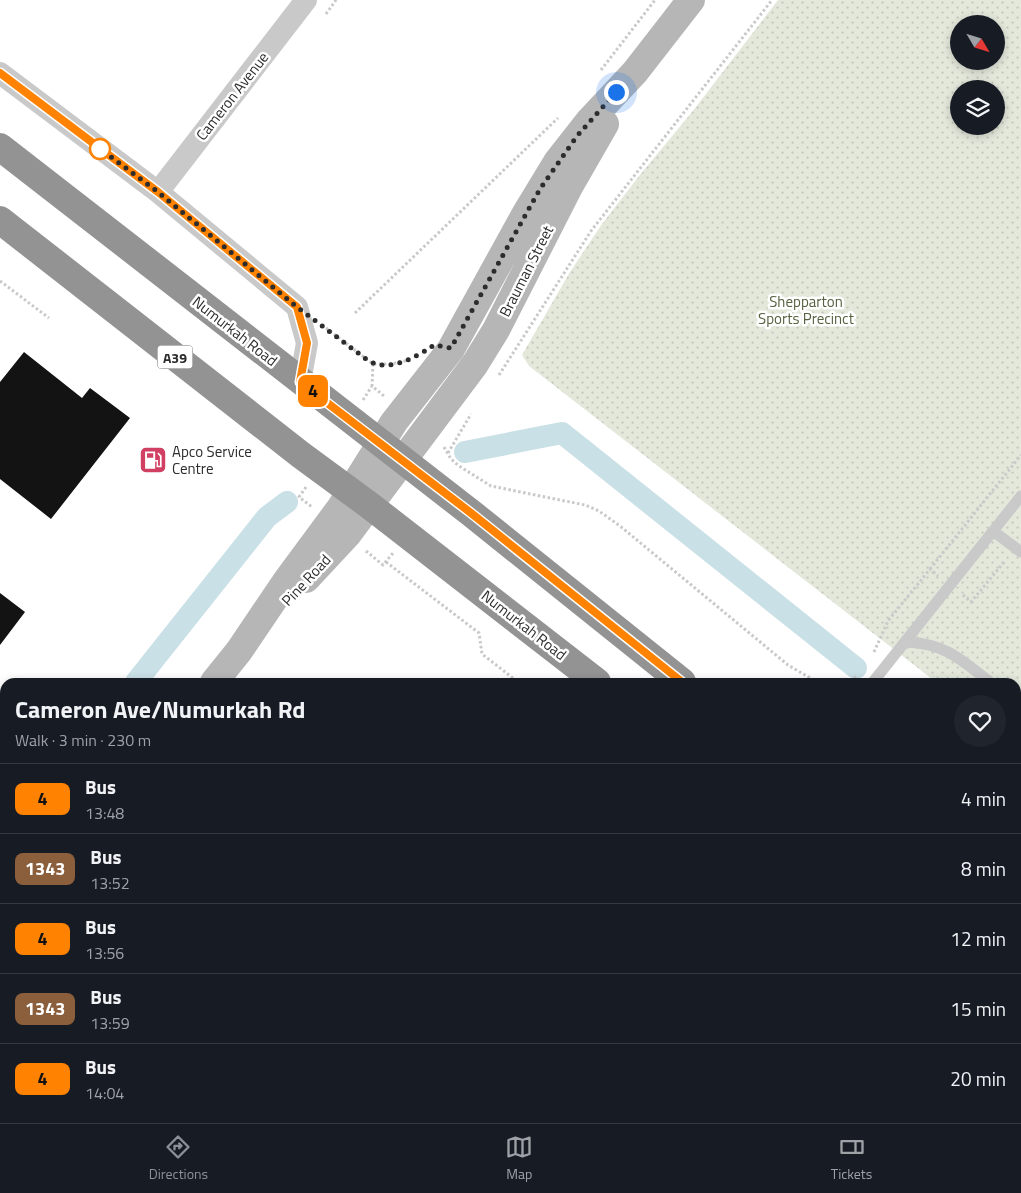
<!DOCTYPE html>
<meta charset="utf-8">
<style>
:root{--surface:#171b24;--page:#20242c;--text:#f1f3f6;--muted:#9ea1a6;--line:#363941;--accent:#8c9099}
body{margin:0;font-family:"Titillium Web",sans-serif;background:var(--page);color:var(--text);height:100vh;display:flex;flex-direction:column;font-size:19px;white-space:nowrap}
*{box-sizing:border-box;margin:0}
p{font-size:16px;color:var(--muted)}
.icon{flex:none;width:28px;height:28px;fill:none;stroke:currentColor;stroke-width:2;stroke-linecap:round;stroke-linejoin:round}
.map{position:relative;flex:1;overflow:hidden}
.details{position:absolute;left:0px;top:678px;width:1021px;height:446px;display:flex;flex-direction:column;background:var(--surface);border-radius:15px 15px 0 0;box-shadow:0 2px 8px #0003}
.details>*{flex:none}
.badge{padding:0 10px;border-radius:8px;font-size:18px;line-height:32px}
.needle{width:32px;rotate:128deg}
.buttons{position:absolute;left:950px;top:15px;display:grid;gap:10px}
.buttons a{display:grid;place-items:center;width:55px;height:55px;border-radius:50%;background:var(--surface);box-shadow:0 2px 8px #0003;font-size:25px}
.you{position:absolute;width:25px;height:25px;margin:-12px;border:4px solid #fff;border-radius:50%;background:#1a73e8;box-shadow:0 0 0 8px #1a73e833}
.map>.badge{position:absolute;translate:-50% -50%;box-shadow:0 0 0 2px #fff}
.round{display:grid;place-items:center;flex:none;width:52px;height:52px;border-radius:26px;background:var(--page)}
.summary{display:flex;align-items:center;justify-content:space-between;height:85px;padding:0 15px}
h1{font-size:24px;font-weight:700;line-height:38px}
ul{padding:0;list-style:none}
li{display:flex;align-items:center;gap:15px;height:70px;padding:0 15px;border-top:1px solid var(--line)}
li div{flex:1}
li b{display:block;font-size:19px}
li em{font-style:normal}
li .badge{min-width:55px;font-weight:700;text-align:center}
.tabs{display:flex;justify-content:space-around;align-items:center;height:70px;border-top:1px solid var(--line);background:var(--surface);font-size:14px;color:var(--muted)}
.tabs a{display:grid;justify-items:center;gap:2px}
.tabs .active{color:var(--accent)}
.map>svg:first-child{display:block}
.park{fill:url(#park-dots);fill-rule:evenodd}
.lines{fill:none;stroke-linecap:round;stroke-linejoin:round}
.canal{stroke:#c9e0e6;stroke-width:22}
.building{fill:#131313}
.path{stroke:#c9c9c9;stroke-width:3;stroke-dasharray:2.5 2.5;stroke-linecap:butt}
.lane{stroke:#c9c9c9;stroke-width:11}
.street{stroke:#c9c9c9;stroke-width:22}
.secondary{stroke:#b6b6b6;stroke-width:28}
.highway{stroke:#939393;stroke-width:28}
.line-casing{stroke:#fff;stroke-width:11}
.line{stroke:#ff8200;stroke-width:8}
.walk{stroke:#2c2c2c;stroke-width:5;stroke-dasharray:0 9}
.stop-dot{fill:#fff;stroke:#ff8200;stroke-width:2.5}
.labels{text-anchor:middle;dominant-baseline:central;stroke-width:5;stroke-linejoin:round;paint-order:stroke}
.shield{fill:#fff;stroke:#6b6b6b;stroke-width:1}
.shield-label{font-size:14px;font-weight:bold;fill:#2c2c2c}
.street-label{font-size:15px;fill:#2c2c2c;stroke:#fff}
.park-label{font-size:15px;fill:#55623f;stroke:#fff}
.poi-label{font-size:15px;fill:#2c2c2c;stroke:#fff;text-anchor:start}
</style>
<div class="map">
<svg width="1021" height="1123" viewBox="0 0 1021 1123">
<defs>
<pattern id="park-dots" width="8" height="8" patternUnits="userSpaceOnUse" patternTransform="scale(1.25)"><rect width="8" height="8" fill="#e4e8db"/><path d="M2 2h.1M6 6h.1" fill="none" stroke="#c4c7bc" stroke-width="1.8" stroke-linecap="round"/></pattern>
</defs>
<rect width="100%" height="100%" fill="#fff"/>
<!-- park -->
<path class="park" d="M 778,0 L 1021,0 L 1021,749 L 1016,745 L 1016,682 L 936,682 L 529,366 L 522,355 L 570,272 L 602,224 L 639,176 L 692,112 ZM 959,24 L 996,24 L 996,61 L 959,61 ZM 959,89 L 996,89 L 996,126 L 959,126 Z"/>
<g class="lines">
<!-- canal -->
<path class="canal" d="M 465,452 L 562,433 L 856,668
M 136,682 L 267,517 L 287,502
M 1016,789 L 1021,793
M 0,854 L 5,848"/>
</g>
<!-- building -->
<path class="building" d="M 24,352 L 82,398 L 90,388 L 130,418 L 51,519 L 0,479 L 0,382 Z
M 0,593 L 25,612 L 0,645 Z
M 669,1119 L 684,1119 L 681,1123 L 674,1123 Z
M 738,1119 L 819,1119 L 815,1123 L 744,1123 Z
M 903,1119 L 941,1119 L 938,1123 L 908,1123 Z"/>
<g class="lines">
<!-- path -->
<path class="path" d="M 326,14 L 336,0
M 601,70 L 655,0
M 0,281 L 49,318
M 355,313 L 558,118
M 326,328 L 373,364 L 391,364 L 409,360
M 373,364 L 372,386 L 384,396
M 499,375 L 591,231 L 772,0
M 363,400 L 372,386
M 444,447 L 451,459 L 459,466 L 491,486 L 585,505 L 599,511 L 620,526 L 788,665 L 817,682
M 448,453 L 471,414
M 306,487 L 299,497 L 312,507
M 366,551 L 383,565 L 393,553
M 386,562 L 479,633 L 482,654 L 518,682
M 930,569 L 1021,455
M 963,595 L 971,602 L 1005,561
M 874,652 L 888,621 L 930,569 L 938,576
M 851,682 L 857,675
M 1016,859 L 1021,863
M 1016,1071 L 1021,1075"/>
<!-- lane -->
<path class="lane" d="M 993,531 L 1021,552
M 907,642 C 946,644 960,659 990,682
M 873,682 L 1021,496
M 1016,703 L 1021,707
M 597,1119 L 602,1123"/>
<!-- street -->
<path class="street" d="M 0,73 L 158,192 L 297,307 L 307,343 L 300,382
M 158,192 L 306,0
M 292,1119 L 298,1123"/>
<!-- secondary -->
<path class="secondary" d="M 306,579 L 347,535 L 475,364 L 496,330 L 570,185 L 605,124
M 214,682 L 239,651 L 287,580 L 341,507 L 394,422 L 451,349 L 526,213 L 557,162 L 590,120 L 635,72 L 691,0
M 0,953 L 5,946"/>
<!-- highway -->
<path class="highway" d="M 0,147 L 471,513 L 682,682
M 0,220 L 301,455 L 369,505 L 597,682
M 1016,947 L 1021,951
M 1016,1020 L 1021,1024"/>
</g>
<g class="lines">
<!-- line casing -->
<g class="line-casing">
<path id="line" d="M 0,73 L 158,192 L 297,307 L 307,343 L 300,382 L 471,513 L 682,682"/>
</g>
<!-- line -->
<use href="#line" class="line"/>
<!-- walk -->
<path class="walk" d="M 100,149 L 95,145 L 158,192 L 297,307 L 366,359 C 387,374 415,358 434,345 L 451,348 L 540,189 L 577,136 L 616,92"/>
</g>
<!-- icons -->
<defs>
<g id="fuel-square" transform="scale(1.4375)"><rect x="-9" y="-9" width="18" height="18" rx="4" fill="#d14062" stroke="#fff"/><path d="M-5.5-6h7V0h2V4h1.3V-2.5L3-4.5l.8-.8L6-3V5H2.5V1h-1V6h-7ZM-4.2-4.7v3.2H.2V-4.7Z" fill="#fff"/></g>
</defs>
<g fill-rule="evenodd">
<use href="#fuel-square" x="153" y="460"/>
</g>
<!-- markers -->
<circle class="stop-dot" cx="100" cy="149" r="10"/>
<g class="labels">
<!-- shield labels -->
<rect class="shield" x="157.5" y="345.5" width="35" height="23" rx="4"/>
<g class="shield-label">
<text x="175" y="357">A39</text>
</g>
<!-- street labels -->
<g class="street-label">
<text transform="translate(232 96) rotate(-52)">Cameron Avenue</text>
<text transform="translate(526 271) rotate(-63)">Brauman Street</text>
<text transform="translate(235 331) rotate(38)">Numurkah Road</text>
<text transform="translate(306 580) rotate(-47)">Pine Road</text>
<text transform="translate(524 625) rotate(38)">Numurkah Road</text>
</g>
<!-- park labels -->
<g class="park-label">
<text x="806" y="301">Shepparton<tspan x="806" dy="17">Sports Precinct</tspan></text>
</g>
<!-- poi labels -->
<g class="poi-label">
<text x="172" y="451">Apco Service<tspan x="172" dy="17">Centre</tspan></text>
</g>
</g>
</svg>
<div class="buttons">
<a><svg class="needle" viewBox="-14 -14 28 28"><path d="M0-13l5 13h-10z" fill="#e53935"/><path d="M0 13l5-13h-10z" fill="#9ea1a6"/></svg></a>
<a><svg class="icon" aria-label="layers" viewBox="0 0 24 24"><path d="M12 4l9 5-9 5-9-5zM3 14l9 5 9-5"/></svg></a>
</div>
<div class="you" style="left:616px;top:92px"></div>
<b class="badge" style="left:313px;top:391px;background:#ff8200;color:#111">4</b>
<section class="details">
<div class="summary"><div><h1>Cameron Ave/Numurkah Rd</h1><p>Walk · 3 min · 230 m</p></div><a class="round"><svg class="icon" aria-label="heart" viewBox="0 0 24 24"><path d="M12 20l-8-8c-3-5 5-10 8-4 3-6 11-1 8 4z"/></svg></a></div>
<ul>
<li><span class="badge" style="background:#ff8200;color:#111">4</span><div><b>Bus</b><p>13:48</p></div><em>4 min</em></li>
<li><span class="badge" style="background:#8b5e3c;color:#fff">1343</span><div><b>Bus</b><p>13:52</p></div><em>8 min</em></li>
<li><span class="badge" style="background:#ff8200;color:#111">4</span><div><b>Bus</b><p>13:56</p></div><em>12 min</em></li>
<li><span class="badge" style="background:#8b5e3c;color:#fff">1343</span><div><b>Bus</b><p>13:59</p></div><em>15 min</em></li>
<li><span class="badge" style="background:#ff8200;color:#111">4</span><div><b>Bus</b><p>14:04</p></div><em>20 min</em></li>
</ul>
</section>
</div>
<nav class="tabs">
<a class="active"><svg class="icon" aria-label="directions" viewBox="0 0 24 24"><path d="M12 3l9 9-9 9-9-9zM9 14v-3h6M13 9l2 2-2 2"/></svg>Directions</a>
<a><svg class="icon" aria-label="map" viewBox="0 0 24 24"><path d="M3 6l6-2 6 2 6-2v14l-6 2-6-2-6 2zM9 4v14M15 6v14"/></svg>Map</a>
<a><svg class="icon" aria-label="tickets" viewBox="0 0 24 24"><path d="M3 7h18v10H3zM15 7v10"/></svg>Tickets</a>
</nav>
